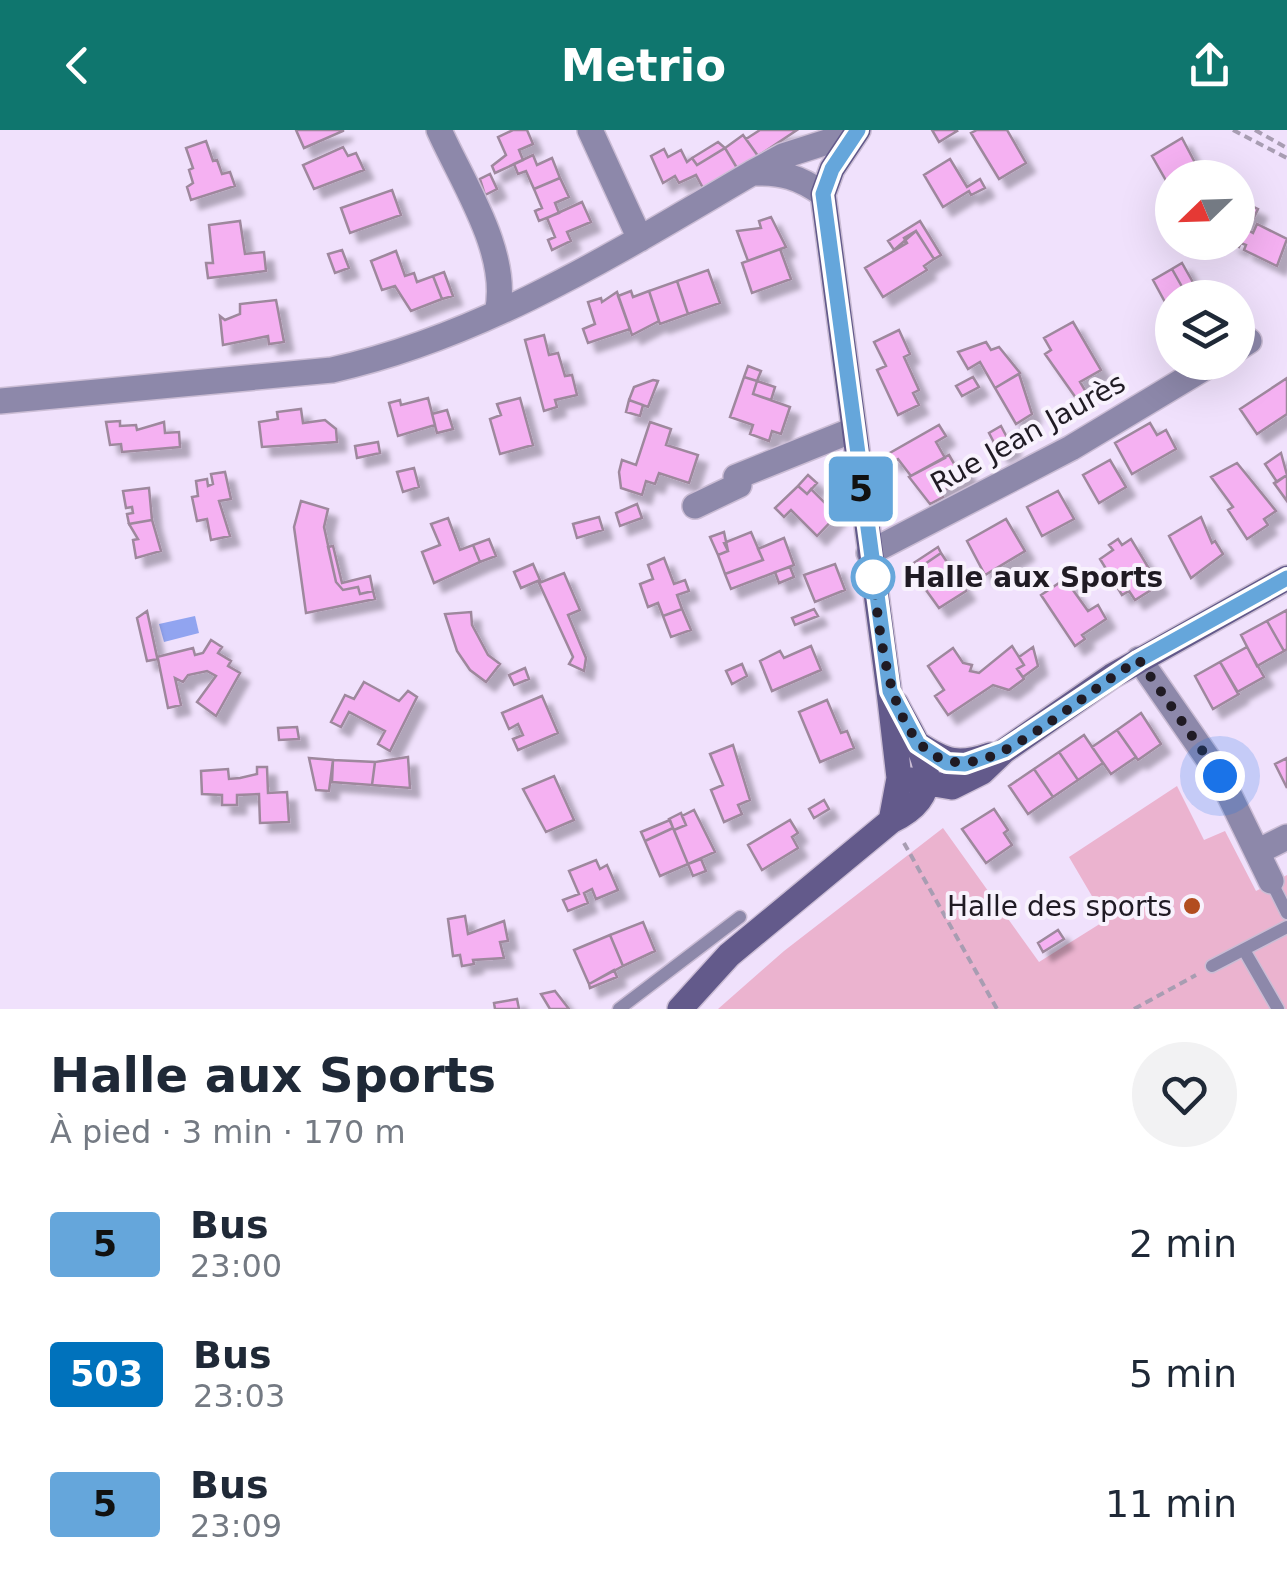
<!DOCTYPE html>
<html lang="fr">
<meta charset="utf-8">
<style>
:root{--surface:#fff;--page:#f2f2f3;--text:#1f2937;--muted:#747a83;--accent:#0f766e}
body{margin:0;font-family:"DejaVu Sans",sans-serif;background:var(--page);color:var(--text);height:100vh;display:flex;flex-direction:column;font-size:38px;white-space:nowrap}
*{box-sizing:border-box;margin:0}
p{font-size:32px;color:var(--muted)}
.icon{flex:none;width:55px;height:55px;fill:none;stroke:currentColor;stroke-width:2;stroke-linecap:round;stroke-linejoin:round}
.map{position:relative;height:879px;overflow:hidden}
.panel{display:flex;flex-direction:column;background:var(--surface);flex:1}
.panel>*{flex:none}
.badge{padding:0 20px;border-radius:8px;font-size:35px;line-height:65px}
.needle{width:65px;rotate:247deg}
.tools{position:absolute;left:1155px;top:30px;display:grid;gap:20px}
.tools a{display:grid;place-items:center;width:100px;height:100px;border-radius:50%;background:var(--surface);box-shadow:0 10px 40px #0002;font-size:50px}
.you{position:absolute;width:50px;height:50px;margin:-25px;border:8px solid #fff;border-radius:50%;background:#1a73e8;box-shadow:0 0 0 15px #1a73e833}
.map>.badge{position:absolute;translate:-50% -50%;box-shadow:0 0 0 5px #fff}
.round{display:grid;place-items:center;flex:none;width:105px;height:105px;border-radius:52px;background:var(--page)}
.headline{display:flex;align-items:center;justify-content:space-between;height:170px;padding:0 50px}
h1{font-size:48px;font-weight:600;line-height:75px}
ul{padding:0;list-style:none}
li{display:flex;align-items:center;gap:30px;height:130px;padding:0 50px}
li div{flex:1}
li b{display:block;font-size:38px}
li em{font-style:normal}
li .badge{min-width:110px;font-weight:700;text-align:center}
header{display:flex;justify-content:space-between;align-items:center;height:130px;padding:0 50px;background:var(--accent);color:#fff;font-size:45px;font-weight:600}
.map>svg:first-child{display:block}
.green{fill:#ebb3cf}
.water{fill:#91a4f0}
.building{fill:#f5b1f2;stroke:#9e889d;stroke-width:2.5;filter:url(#shadow)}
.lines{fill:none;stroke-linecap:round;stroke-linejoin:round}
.service-casing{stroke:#cbbdd5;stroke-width:15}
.minor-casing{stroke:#cbbdd5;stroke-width:28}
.secondary-casing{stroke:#cbbdd5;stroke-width:28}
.path{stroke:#a89db2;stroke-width:4;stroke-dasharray:8 5;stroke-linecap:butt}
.service{stroke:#8d88aa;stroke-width:12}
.minor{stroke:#8d88aa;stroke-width:25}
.secondary{stroke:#635a8b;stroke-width:25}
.line-casing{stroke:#fff;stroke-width:22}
.line{stroke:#65a6db;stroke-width:15}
.walk{stroke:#201b24;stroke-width:10;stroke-dasharray:0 18}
.stop-dot{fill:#fff;stroke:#65a6db;stroke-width:5}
.poi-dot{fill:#b24d1f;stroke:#f8f2fd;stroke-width:4}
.labels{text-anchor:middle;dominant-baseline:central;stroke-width:8;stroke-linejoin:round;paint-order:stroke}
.street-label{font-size:28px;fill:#201b24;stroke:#f8f2fd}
.stop-label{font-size:28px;font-weight:bold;fill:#201b24;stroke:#f8f2fd;text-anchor:start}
.poi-label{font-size:28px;fill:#201b24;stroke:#f8f2fd;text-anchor:end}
</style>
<header><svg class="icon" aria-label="back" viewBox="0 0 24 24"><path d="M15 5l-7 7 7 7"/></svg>Metrio<svg class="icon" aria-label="share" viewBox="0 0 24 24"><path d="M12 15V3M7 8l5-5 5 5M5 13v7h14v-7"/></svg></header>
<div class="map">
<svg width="1287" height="879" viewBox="0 0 1287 879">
<defs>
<filter id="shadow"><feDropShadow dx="9" dy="9" stdDeviation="2.5" flood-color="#0004"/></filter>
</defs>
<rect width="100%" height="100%" fill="#f0e1fc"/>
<!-- green -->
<path class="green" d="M 1177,656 L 1204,710 L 1225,701 L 1256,761 L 1287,745 L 1287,879 L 718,879 L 784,821 L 943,698 L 1039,832 L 1106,790 L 1069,727 Z"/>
<!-- water -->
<path class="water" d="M 195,486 L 199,503 L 164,512 L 159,494 Z"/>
<!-- building -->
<path class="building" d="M 296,0 L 343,0 L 343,1 L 304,18 Z
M 513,0 L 527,0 L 533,14 L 519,20 L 523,30 L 495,43 L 492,36 L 506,25 L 498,7 Z
M 760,0 L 797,0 L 758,26 L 746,9 Z
M 932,0 L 956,0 L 957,1 L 939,12 Z
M 977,0 L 1007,0 L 1026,33 L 999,49 L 971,3 Z
M 743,5 L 758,26 L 737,38 L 725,18 Z
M 1182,8 L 1203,48 L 1172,48 L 1172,61 L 1152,26 Z
M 206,11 L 213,31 L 217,30 L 222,44 L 230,42 L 235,56 L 191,70 L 187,57 L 193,53 L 189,40 L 193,38 L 186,18 Z
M 718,12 L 725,18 L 697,35 L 692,28 Z
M 343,17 L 348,26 L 356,23 L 364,40 L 314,59 L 303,35 Z
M 725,18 L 737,38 L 703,58 L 696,45 L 679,53 L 675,46 L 663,53 L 651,26 L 664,19 L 668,27 L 681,20 L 687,32 L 692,28 L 697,35 Z
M 533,25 L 537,35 L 552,28 L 560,48 L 534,59 L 526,41 L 518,44 L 514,34 Z
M 950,29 L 967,57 L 980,49 L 985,58 L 971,65 L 969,61 L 943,77 L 924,45 Z
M 490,44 L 497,59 L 485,65 L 480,49 Z
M 560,48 L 569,67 L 555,73 L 559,83 L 539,91 L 535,81 L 542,78 L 534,59 Z
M 392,60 L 401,85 L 350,103 L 341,78 Z
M 1241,71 L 1258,79 L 1248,100 L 1253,103 L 1257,94 L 1287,109 L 1277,136 L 1244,120 L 1246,115 L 1241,113 L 1239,117 L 1229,112 L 1238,112 Z
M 582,72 L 591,92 L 567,102 L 571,111 L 552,120 L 548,110 L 555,107 L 547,88 Z
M 771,87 L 786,117 L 748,131 L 737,101 L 761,98 L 759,91 Z
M 240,91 L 245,124 L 264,122 L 266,141 L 208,148 L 206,133 L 213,133 L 209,95 Z
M 920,91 L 941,125 L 934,129 L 916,101 L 894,120 L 888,111 Z
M 916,101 L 934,129 L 924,136 L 927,140 L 883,167 L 865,138 L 907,113 L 904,108 Z
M 780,119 L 791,149 L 752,163 L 742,133 Z
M 342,120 L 349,138 L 335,143 L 328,124 Z
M 396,121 L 405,146 L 414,143 L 417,152 L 433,146 L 442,169 L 411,181 L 395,156 L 382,160 L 371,131 Z
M 1182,133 L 1195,156 L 1185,162 L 1172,139 Z
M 1172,139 L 1185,162 L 1195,156 L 1201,168 L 1172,168 L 1172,185 L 1153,150 Z
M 708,140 L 720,173 L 688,184 L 677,151 Z
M 444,142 L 453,166 L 442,169 L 433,146 Z
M 677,151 L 688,184 L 660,194 L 649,161 Z
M 631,161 L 633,167 L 649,161 L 659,191 L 632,205 L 618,166 Z
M 617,162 L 630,199 L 588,213 L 583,199 L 595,194 L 588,172 L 601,168 L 602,172 Z
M 276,170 L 284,212 L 269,214 L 268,206 L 223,215 L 220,186 L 225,190 L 240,184 L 240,174 Z
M 1073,192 L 1101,240 L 1080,252 L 1086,262 L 1076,268 L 1045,224 L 1051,220 L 1044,208 Z
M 899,200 L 910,224 L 904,227 L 919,260 L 913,263 L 919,275 L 898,285 L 877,240 L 886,236 L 874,212 Z
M 544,205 L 549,225 L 558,223 L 565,246 L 572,245 L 577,265 L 555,270 L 557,277 L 544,281 L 525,210 Z
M 986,212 L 991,220 L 999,217 L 1020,243 L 995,258 L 980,232 L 968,239 L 958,222 Z
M 748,236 L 761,241 L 757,251 L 744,247 Z
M 1019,244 L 1032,284 L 1016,294 L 995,258 Z
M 744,247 L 757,251 L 753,264 L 790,277 L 781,304 L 772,301 L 769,311 L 750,304 L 753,295 L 730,287 Z
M 973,247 L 979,257 L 962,266 L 956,256 Z
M 1287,248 L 1287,284 L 1257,304 L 1240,279 Z
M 653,250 L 658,251 L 648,277 L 629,270 L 634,257 Z
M 757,251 L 775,257 L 771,270 L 753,264 Z
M 428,268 L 435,295 L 398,306 L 389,273 L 400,270 L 401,275 Z
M 520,268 L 533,315 L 500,324 L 490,289 L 501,285 L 497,274 Z
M 629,270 L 643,275 L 640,286 L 626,282 Z
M 301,279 L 303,293 L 325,290 L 336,299 L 337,312 L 262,317 L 259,292 L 278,289 L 277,282 Z
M 447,280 L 453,299 L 437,303 L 432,284 Z
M 120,291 L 120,296 L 136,295 L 137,300 L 164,292 L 165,303 L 179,302 L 180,317 L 122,322 L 121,314 L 110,315 L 106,292 Z
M 650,292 L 671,299 L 666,315 L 698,325 L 689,353 L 659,343 L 655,354 L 646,351 L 642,365 L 621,358 L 619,342 L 622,330 L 636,335 Z
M 1150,293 L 1157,305 L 1166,300 L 1176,319 L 1132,344 L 1115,313 Z
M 939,295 L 946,306 L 936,312 L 945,328 L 911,346 L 898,329 L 892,332 L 888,324 Z
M 1001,296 L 1012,317 L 1000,324 L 989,303 Z
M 378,312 L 380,323 L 357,328 L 355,316 Z
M 1281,323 L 1287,345 L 1277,352 L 1265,334 Z
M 949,325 L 956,337 L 962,334 L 969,348 L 940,362 L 943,367 L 930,374 L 909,347 Z
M 1110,330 L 1126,357 L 1099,373 L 1083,345 Z
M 1237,333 L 1276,381 L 1264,389 L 1268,395 L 1247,409 L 1228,380 L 1233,377 L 1211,347 Z
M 414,338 L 419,357 L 403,362 L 397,342 Z
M 225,342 L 231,369 L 219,371 L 230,406 L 211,410 L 207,389 L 197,391 L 192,367 L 198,366 L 196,351 L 207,349 L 208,356 L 213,354 L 211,344 Z
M 808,345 L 817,353 L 807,364 L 798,356 Z
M 1287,345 L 1287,371 L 1274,353 Z
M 798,356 L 807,364 L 811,359 L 837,385 L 817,406 L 791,380 L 784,387 L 775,378 Z
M 149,358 L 152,390 L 129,394 L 127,384 L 133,383 L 132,377 L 126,378 L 123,361 Z
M 1058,361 L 1074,389 L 1042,406 L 1027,377 Z
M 301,371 L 328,379 L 324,397 L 336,452 L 343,460 L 358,457 L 360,464 L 373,461 L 375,469 L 306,483 L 294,397 Z
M 637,374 L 642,388 L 620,396 L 616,383 Z
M 599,387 L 603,400 L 577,408 L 573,394 Z
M 1201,387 L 1212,413 L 1215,411 L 1223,424 L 1191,448 L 1169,406 Z
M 448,388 L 460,420 L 473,415 L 480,432 L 434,453 L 422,422 L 440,415 L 431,394 Z
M 1006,389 L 1025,421 L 985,445 L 967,411 Z
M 152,390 L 161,421 L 136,428 L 133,410 L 138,409 L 129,394 Z
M 724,402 L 728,421 L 718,425 L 710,407 Z
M 751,402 L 763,430 L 725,444 L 718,425 L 728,421 L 724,413 Z
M 784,408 L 794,435 L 731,459 L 725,444 L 763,430 L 758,419 Z
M 489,409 L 496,426 L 480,432 L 473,415 Z
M 1118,409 L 1122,415 L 1131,409 L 1159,455 L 1135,470 L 1129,461 L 1122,465 L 1100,429 L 1113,420 L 1109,415 Z
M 333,416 L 342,453 L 370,446 L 373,461 L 360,464 L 358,457 L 343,460 L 336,452 L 328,417 Z
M 938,417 L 941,423 L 913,442 L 909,436 Z
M 941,423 L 966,461 L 939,478 L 913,442 Z
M 664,428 L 674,454 L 685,450 L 689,461 L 677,465 L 682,479 L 663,486 L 658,473 L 648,477 L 640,454 L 653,449 L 648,435 Z
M 533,434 L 540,450 L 521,458 L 514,442 Z
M 835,434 L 845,460 L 815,472 L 804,445 Z
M 790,437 L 794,447 L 779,453 L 775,442 Z
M 564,443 L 580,480 L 568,485 L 586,528 L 584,541 L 569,534 L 573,527 L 539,453 Z
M 1065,449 L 1088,481 L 1098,475 L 1106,489 L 1082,505 L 1085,509 L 1075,516 L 1041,465 Z
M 682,479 L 691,500 L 671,507 L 663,486 Z
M 814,479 L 818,486 L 795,495 L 792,488 Z
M 1287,480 L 1287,519 L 1284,521 L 1267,491 Z
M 147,481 L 157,527 L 193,518 L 195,525 L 203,523 L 211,510 L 222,517 L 218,523 L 231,531 L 228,536 L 240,543 L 216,586 L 197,572 L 216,546 L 207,541 L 188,545 L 183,552 L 175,548 L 181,575 L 168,578 L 158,529 L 147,531 L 137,488 Z
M 471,482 L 472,495 L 488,525 L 500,534 L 486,552 L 470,540 L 457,521 L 445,484 Z
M 1267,491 L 1284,521 L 1257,536 L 1241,505 Z
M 811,516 L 821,540 L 772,561 L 760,531 L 780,521 L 784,528 Z
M 1012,516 L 1024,535 L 1017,539 L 1024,549 L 1009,560 L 993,555 L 948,585 L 935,566 L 944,560 L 928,536 L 953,518 L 963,533 L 972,535 L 970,541 L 979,543 Z
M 1033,517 L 1038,536 L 1023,547 L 1017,539 L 1024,535 L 1019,527 Z
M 1247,517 L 1264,547 L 1237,562 L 1220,532 Z
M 1220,532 L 1239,564 L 1213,579 L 1195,546 Z
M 742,534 L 747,546 L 732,554 L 726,541 Z
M 525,538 L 529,549 L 514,555 L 509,545 Z
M 364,552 L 399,571 L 408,561 L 417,567 L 390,621 L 378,614 L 385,601 L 349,582 L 341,597 L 331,592 L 345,565 L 354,569 Z
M 542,566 L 558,603 L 518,620 L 513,609 L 523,605 L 518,594 L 509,599 L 502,583 Z
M 827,570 L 841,603 L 847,601 L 854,618 L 820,632 L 799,582 Z
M 1141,583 L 1161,614 L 1138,630 L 1117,600 Z
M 297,597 L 299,609 L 279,610 L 278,598 Z
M 1117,600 L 1136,627 L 1111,644 L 1092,617 Z
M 1084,605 L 1103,633 L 1078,650 L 1059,622 Z
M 733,615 L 750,670 L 738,675 L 742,684 L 724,692 L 711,660 L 723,655 L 710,624 Z
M 1059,622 L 1078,650 L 1053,667 L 1034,639 Z
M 408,627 L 410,658 L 372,655 L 375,632 Z
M 309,628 L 333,630 L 329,661 L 316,660 Z
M 1287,628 L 1287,658 L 1275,634 Z
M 333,630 L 375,632 L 372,655 L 332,652 Z
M 257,637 L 267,637 L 268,663 L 287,662 L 289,692 L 260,693 L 259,664 L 237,665 L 237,675 L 222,675 L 222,665 L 202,664 L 201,641 L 228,639 L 229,649 L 240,648 L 257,644 Z
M 1034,639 L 1053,667 L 1028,684 L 1009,656 Z
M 554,646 L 574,690 L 546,702 L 523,659 Z
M 824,670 L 829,679 L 814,688 L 809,679 Z
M 994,679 L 1008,700 L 1004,703 L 1012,715 L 986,733 L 962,699 Z
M 694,680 L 715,722 L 688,734 L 674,700 L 686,695 L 682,686 Z
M 681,683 L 686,695 L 674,700 L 669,689 Z
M 670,690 L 673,698 L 645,711 L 641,702 Z
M 790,690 L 798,703 L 792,707 L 798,718 L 762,740 L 748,715 Z
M 673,698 L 688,734 L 660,746 L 645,711 Z
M 701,729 L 706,741 L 693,746 L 688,734 Z
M 596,730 L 600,739 L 607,735 L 618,760 L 596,769 L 592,759 L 584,763 L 588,773 L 568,781 L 563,770 L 579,764 L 569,741 Z
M 465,786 L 468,804 L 504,791 L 508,811 L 500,812 L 504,828 L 473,830 L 474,834 L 462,836 L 460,825 L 453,826 L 448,789 Z
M 643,792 L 655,821 L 623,836 L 610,805 Z
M 1058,800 L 1064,809 L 1043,822 L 1038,813 Z
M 610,805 L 623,836 L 589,854 L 574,820 Z
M 614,840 L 617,847 L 590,858 L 589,854 Z
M 555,861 L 569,879 L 550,879 L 541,864 Z
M 517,869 L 519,879 L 495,879 L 494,873 Z"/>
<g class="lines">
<!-- service casing -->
<g class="service-casing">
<path id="service" d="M 1271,751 L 1287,783
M 1244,820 L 1278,879
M 1212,836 L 1287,797
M 619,879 L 740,787"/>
</g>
<!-- minor casing -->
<g class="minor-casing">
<path id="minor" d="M 439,0 C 462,52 511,124 497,183
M 590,0 L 640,109
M 823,64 C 799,47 782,42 752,43 L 783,26 L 852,4
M 1238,218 L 1249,211
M 0,271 L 332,240 C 485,206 619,121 752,43
M 695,376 L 739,355 L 736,347 L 853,300
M 869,423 L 1071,318 L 1214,232
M 1139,529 L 1220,646 L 1271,751
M 1257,722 L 1287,707"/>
</g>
<!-- secondary casing -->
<g class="secondary-casing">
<path id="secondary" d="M 858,0 L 832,39 L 823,64 L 889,561 L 899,648 L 891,691
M 918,614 C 946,632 958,636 990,625
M 899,648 L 952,657 L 982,642 L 1004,621 L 1112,546 L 1287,448
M 680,879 L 729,825 L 891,691 C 954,661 919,619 896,574"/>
</g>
<!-- path -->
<path class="path" d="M 1233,0 L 1287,28
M 1255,0 L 1287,18
M 904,713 L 997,879
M 1134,879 L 1196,845"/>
<!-- service -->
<use href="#service" class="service"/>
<!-- minor -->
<use href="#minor" class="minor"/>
<!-- secondary -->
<use href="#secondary" class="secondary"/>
</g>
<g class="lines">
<!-- line casing -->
<g class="line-casing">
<path id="line" d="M 858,0 L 832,39 L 823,64 L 890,561 L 918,614 L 947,633 L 965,634 L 1004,620 L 1139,530 L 1287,448"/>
</g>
<!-- line -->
<use href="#line" class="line"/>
<!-- walk -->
<path class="walk" d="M 873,447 C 882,518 893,678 1005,620 C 1051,596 1094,557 1139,530 L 1220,646"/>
</g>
<!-- markers -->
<circle class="stop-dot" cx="873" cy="447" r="20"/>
<circle class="poi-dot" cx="1192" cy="776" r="10"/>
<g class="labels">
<!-- street labels -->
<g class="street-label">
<text transform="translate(1028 303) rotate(-29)">Rue Jean Jaurès</text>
</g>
<!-- stop labels -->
<g class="stop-label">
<text x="903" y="447">Halle aux Sports</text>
</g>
<!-- poi labels -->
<g class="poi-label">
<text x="1172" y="776">Halle des sports</text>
</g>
</g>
</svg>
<div class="tools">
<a><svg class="needle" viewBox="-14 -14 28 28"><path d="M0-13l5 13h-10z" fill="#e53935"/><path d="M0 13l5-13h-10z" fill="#747a83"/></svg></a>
<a><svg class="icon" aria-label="layers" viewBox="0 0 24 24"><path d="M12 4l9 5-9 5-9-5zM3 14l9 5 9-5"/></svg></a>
</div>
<div class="you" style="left:1220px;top:646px"></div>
<b class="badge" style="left:861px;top:359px;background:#65a6db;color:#111">5</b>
</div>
<section class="panel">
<div class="headline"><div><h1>Halle aux Sports</h1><p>À pied · 3 min · 170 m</p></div><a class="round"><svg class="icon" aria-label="heart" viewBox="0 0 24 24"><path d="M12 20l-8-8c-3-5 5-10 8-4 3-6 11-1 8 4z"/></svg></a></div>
<ul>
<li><span class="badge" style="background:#65a6db;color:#111">5</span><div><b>Bus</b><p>23:00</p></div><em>2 min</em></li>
<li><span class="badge" style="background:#0072bc;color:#fff">503</span><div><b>Bus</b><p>23:03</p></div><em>5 min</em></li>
<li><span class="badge" style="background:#65a6db;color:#111">5</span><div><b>Bus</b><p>23:09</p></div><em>11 min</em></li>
</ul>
</section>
